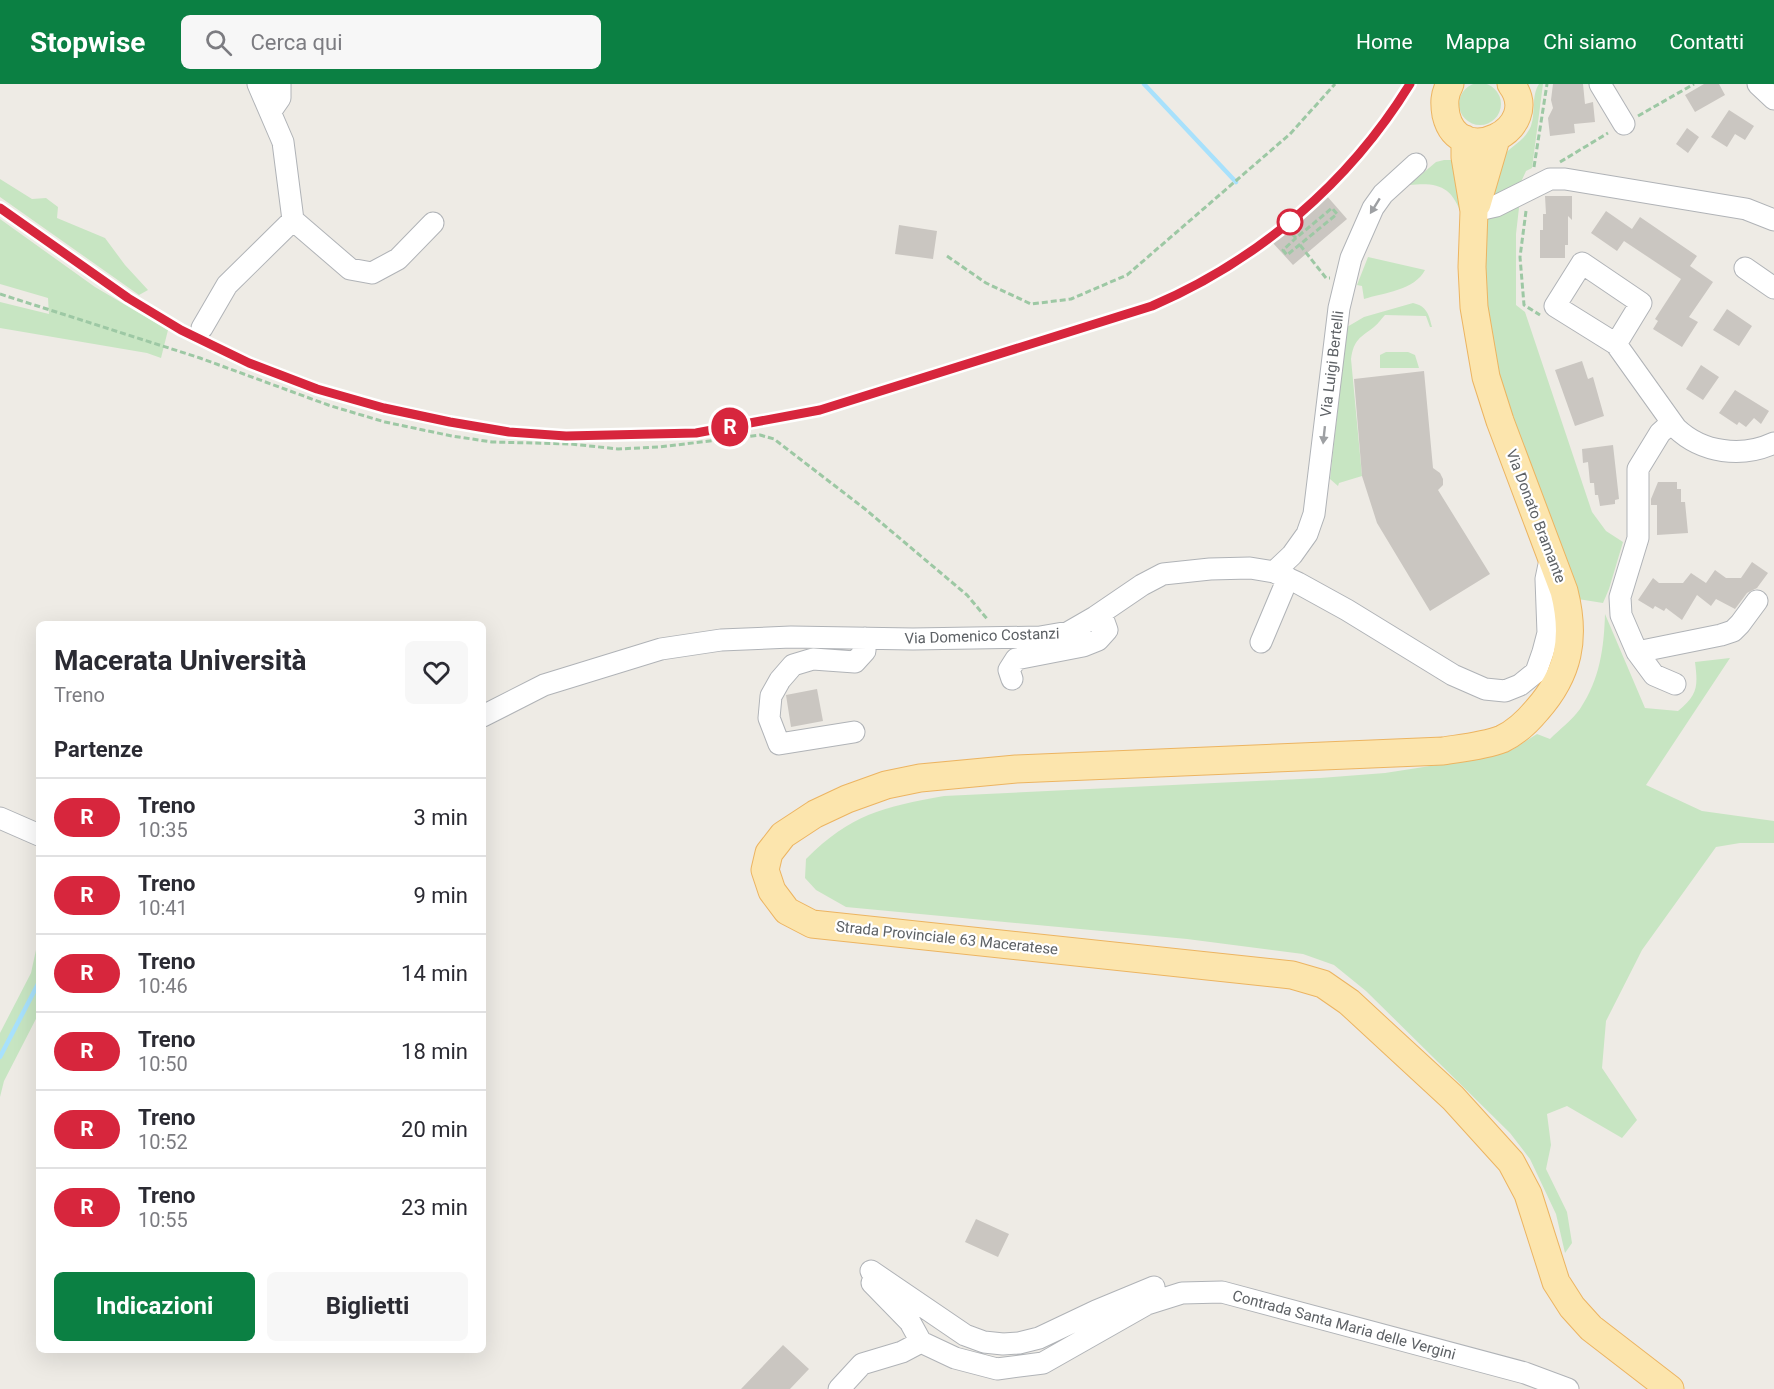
<!DOCTYPE html>
<html lang="it">
<meta charset="utf-8">
<style>
:root{--surface:#fff;--page:#f7f7f7;--text:#2b2b33;--muted:#7c7c81;--line:#e1e1e2;--accent:#0b8043}
body{margin:0;font-family:Roboto,sans-serif;background:var(--page);color:var(--text);height:100vh;display:flex;flex-direction:column;font-size:22px;white-space:nowrap}
*{box-sizing:border-box;margin:0}
p{font-size:20px;color:var(--muted)}
.icon{flex:none;width:33px;height:33px;fill:none;stroke:currentColor;stroke-width:2;stroke-linecap:round;stroke-linejoin:round}
.map{position:relative;flex:1;overflow:hidden}
.sheet{position:absolute;left:36px;top:537px;width:450px;height:732px;display:flex;flex-direction:column;background:var(--surface);border-radius:9px;box-shadow:0 6px 24px #0002}
.sheet>*{flex:none}
.badge{padding:0 12px;border-radius:20px;font-size:21px;line-height:39px}
.map>.badge{position:absolute;translate:-50% -50%;box-shadow:0 0 0 3px #fff}
h2{padding:0 18px;font-size:22px;line-height:54px}
.round{display:grid;place-items:center;flex:none;width:63px;height:63px;border-radius:9px;background:var(--page)}
.overview{display:flex;align-items:center;justify-content:space-between;height:102px;padding:0 18px}
h1{font-size:28px;font-weight:700;line-height:45px}
.cta{display:flex;gap:12px;margin-top:auto;padding:12px 18px}
.cta a{flex:1;height:69px;border-radius:9px;background:var(--accent);color:#fff;font-size:24px;font-weight:700;line-height:69px;text-align:center}
.cta a+a{background:var(--page);color:var(--text)}
ul{padding:0;list-style:none}
li{display:flex;align-items:center;gap:18px;height:78px;padding:0 18px;border-top:2px solid var(--line)}
li div{flex:1}
li b{display:block;font-size:22px}
li em{font-style:normal}
li .badge{min-width:66px;font-weight:700;text-align:center}
header{display:flex;align-items:center;gap:36px;box-sizing:border-box;height:84px;padding:0 30px;background:var(--accent);color:#fff}
header strong{font-size:28px}
nav{display:flex;gap:33px;margin-inline-start:auto;font-size:21px}
.search{width:420px;height:54px;background:var(--page);display:flex;align-items:center;gap:15px;box-sizing:border-box;padding:0 21px;border-radius:9px;color:var(--muted);font-size:22px}
.map>svg:first-child{display:block}
.green{fill:#c7e5c2}
.lines{fill:none;stroke-linecap:round;stroke-linejoin:round}
.stream{stroke:#a8e1fc;stroke-width:4.5}
.building{fill:#cac6c1}
.minor-casing{stroke:#b0b3b7;stroke-width:23}
.major-casing{stroke:#ecb461;stroke-width:29}
.path{stroke:#9dc8a4;stroke-width:3;stroke-dasharray:6 3;stroke-linecap:butt}
.minor{stroke:#fff;stroke-width:21}
.major{stroke:#fce5ad;stroke-width:27}
.rail{stroke:#b3b4b5;stroke-width:4.5;stroke-dasharray:1.5 8;stroke-linecap:butt}
.oneway{fill:#9ea0a3}
.line-casing{stroke:#fff;stroke-width:14}
.line{stroke:#d7263d;stroke-width:9}
.stop-dot{fill:#fff;stroke:#d7263d;stroke-width:3}
.labels{text-anchor:middle;dominant-baseline:central;stroke-width:4.5;stroke-linejoin:round;paint-order:stroke}
.street-label{font-size:15px;fill:#5d6165;stroke:#fff}
</style>
<header>
<strong>Stopwise</strong>
<div class="search"><svg class="icon" aria-label="search" viewBox="0 0 24 24"><circle cx="10" cy="10" r="6"/><path d="M15 15l6 6"/></svg>Cerca qui</div>
<nav><a>Home</a><a>Mappa</a><a>Chi siamo</a><a>Contatti</a></nav>
</header>
<div class="map">
<svg width="1774" height="1305" viewBox="0 0 1774 1305">
<rect width="100%" height="100%" fill="#eeebe5"/>
<!-- green -->
<path class="green" d="M1459 20a21 21 0 1 1 42 0a21 21 0 1 1-42 0Z
M 1539,0 L 1543,0 L 1532,84 L 1526,87 L 1521,98 L 1499,115 L 1488,109 C 1492,98 1496,83 1502,73 C 1512,61 1524,58 1531,42 C 1536,28 1531,12 1539,0 Z
M 1444,76 L 1451,76 L 1457,82 L 1462,132 C 1452,102 1438,98 1409,101 L 1436,78 Z
M 0,95 L 32,115 L 46,114 L 58,123 L 57,134 L 105,154 L 125,181 L 148,206 L 139,211 L 0,113 Z
M 1520,115 L 1516,150 L 1516,221 L 1525,228 L 1592,428 L 1606,447 L 1623,458 L 1609,505 L 1603,519 L 1578,515 L 1500,303 L 1483,210 L 1486,130 Z
M 0,135 L 95,203 L 168,246 L 161,274 L 147,269 L 0,244 L 0,218 L 49,230 L 48,214 L 0,200 Z
M 1368,173 L 1425,186 C 1415,206 1383,209 1364,215 L 1362,202 L 1357,201 Z
M 1413,219 C 1427,222 1429,231 1432,243 L 1430,243 L 1426,232 L 1385,231 C 1381,235 1379,239 1374,243 C 1360,254 1354,255 1351,275 L 1362,392 L 1339,399 L 1338,402 L 1330,395 L 1347,243 L 1364,233 Z
M 1386,268 L 1408,268 L 1415,271 L 1419,284 L 1380,284 L 1380,271 Z
M 1605,530 L 1645,624 L 1678,627 C 1698,611 1698,602 1695,578 L 1730,574 L 1646,701 L 1702,727 L 1774,737 L 1774,759 L 1740,759 L 1716,763 L 1642,866 L 1606,937 L 1602,984 L 1637,1036 L 1622,1054 L 1567,1022 L 1547,1030 L 1551,1061 L 1546,1085 L 1567,1128 L 1572,1159 L 1565,1169 L 1556,1130 L 1530,1075 L 1510,1049 L 1366,907 L 1334,881 L 1303,870 L 1187,855 L 846,823 L 816,806 L 805,794 L 806,775 C 851,730 883,723 944,712 L 1320,694 L 1385,689 L 1456,678 L 1512,666 L 1537,650 L 1550,655 C 1560,645 1572,636 1580,625 C 1600,595 1604,564 1605,530 Z
M 39,852 L 39,929 L 4,997 L 0,1013 L 0,949 L 31,889 Z"/>
<g class="lines">
<!-- stream -->
<path class="stream" d="M 1144,0 L 1236,98
M 0,973 L 39,898"/>
</g>
<!-- building -->
<path class="building" d="M 1553,0 L 1583,0 L 1585,20 L 1593,18 L 1595,38 L 1574,40 L 1575,49 L 1550,52 L 1548,34 L 1553,24 L 1551,16 Z
M 1704,0 L 1719,0 L 1725,11 L 1695,28 L 1685,11 Z
M 1729,26 L 1754,42 L 1745,56 L 1735,50 L 1727,63 L 1711,53 Z
M 1687,44 L 1699,53 L 1688,69 L 1676,60 Z
M 1326,111 L 1347,135 L 1293,181 L 1272,158 Z
M 1545,112 L 1572,112 L 1572,136 L 1568,132 L 1568,161 L 1565,161 L 1565,174 L 1540,174 L 1540,146 L 1543,146 L 1543,130 L 1546,130 Z
M 1606,127 L 1632,145 L 1640,133 L 1697,172 L 1690,182 L 1713,198 L 1689,233 L 1698,238 L 1682,263 L 1653,245 L 1658,237 L 1655,235 L 1681,195 L 1624,157 L 1617,167 L 1591,149 Z
M 899,141 L 937,147 L 933,175 L 895,170 Z
M 1727,225 L 1752,242 L 1739,262 L 1713,246 Z
M 1582,277 L 1588,295 L 1593,293 L 1604,332 L 1575,342 L 1555,286 Z
M 1701,281 L 1719,293 L 1703,316 L 1686,305 Z
M 1424,287 L 1433,384 L 1440,389 L 1443,395 L 1443,401 L 1438,406 L 1490,490 L 1430,527 L 1377,439 L 1362,392 L 1354,295 Z
M 1735,306 L 1769,327 L 1761,340 L 1754,334 L 1746,343 L 1739,338 L 1737,341 L 1719,329 Z
M 1613,361 L 1619,415 L 1615,416 L 1615,420 L 1600,422 L 1598,411 L 1595,411 L 1594,399 L 1590,399 L 1588,378 L 1583,379 L 1582,365 Z
M 1658,398 L 1677,398 L 1677,405 L 1681,405 L 1681,418 L 1685,418 L 1688,449 L 1657,451 L 1657,421 L 1651,421 L 1651,415 Z
M 1752,478 L 1768,489 L 1757,504 L 1747,509 L 1735,525 L 1716,515 L 1711,522 L 1697,511 L 1682,536 L 1666,524 L 1664,527 L 1655,522 L 1653,525 L 1638,516 L 1653,494 L 1659,499 L 1683,499 L 1691,489 L 1706,499 L 1715,486 L 1726,494 L 1741,494 Z
M 817,605 L 823,637 L 791,643 L 786,611 Z
M 976,1135 L 1009,1150 L 998,1173 L 965,1158 Z
M 783,1261 L 809,1285 L 790,1305 L 741,1305 Z"/>
<g class="lines">
<!-- minor casing -->
<g class="minor-casing">
<path id="minor" d="M 258,0 L 283,58 L 293,136 L 350,185 L 372,189 L 398,175 L 433,139
M 1600,0 L 1624,40
M 1758,0 L 1774,15
M 271,27 L 280,14 L 280,0
M 1474,127 L 1496,122 L 1550,95 L 1565,95 L 1746,125 L 1774,136
M 1745,184 L 1774,204
M 202,244 L 227,201 L 293,136
M 1616,260 L 1641,219 L 1582,179 L 1555,222 L 1616,260 L 1676,344 C 1702,369 1742,374 1774,359
M 1671,339 L 1660,349 L 1638,385 L 1638,454 L 1620,513 L 1621,531 L 1637,568 L 1654,591 L 1675,600
M 1274,488 L 1292,471 L 1307,450 L 1314,430 L 1339,224 L 1351,174 L 1373,124 L 1383,110 L 1416,80
M 1261,558 L 1288,494
M 1637,568 L 1721,551 L 1733,547 L 1740,540 L 1757,517
M 1012,595 L 1009,586 L 1016,575 L 1083,562 L 1098,556 L 1107,546 L 1101,529
M 483,632 L 544,601 L 661,565 L 721,556 L 791,553 L 913,555 L 1040,553 L 1069,548 L 1095,533 L 1142,501 L 1163,490 L 1210,485 L 1250,484 L 1274,488 L 1298,499 L 1347,526 L 1453,591 L 1485,605 L 1505,607 L 1520,601 L 1536,588 L 1543,568 L 1548,549 L 1546,495 L 1551,471
M 854,648 L 779,660 L 769,634 L 771,612 L 780,596 L 793,581 L 813,575 L 855,578 L 865,567 L 865,554
M 0,734 L 39,751
M 871,1187 L 965,1251 L 984,1258 L 1003,1260 L 1019,1259 L 1039,1254 L 1096,1227 L 1154,1203
M 872,1199 L 910,1238 L 921,1258
M 921,1258 L 955,1274 L 997,1285 L 1043,1279 L 1147,1220 L 1182,1209 L 1222,1208 L 1525,1289 L 1568,1305
M 839,1305 L 862,1280 L 902,1268 L 921,1258"/>
</g>
<!-- major casing -->
<g class="major-casing">
<path id="major" d="M 1450,0 C 1444,11 1444,19 1446,31 C 1459,87 1545,45 1511,0
M 1465,55 L 1465,73 L 1474,127 L 1472,183 L 1474,223 L 1486,293 L 1500,337 L 1564,507 C 1576,554 1569,590 1537,626 C 1527,638 1515,649 1502,655 C 1484,662 1462,664 1443,667 L 1016,685 L 920,694 L 886,701 L 847,715 L 815,730 L 783,751 L 769,769 L 765,786 L 772,807 L 787,827 L 812,840 L 1292,891 L 1323,900 L 1349,918 L 1453,1014 L 1511,1078 L 1528,1110 L 1556,1198 L 1572,1223 L 1591,1244 L 1670,1305
M 1477,120 L 1496,55"/>
</g>
<!-- path -->
<path class="path" d="M 1638,32 L 1694,0
M 1560,78 L 1608,49
M 1534,83 L 1547,0
M 1526,127 L 1520,173 L 1524,221 L 1540,231
M 1292,150 L 1296,154 L 1332,124 L 1337,130 L 1287,171 L 1283,166 L 1296,154
M 1300,161 L 1326,194 L 1330,194
M 947,172 L 986,199 L 1031,220 L 1071,215 L 1127,191 L 1290,50 L 1335,0
M 0,210 L 200,274 L 331,322 L 385,338 L 452,352 L 492,358 L 571,360 L 618,365 L 659,363 L 760,351 L 774,355 L 865,425 L 967,511 L 988,536"/>
<!-- minor -->
<use href="#minor" class="minor"/>
<!-- major -->
<use href="#major" class="major"/>
<!-- rail -->
<path class="rail" d="M 0,124 L 127,214 L 181,246 L 249,279 L 317,305 L 384,324 L 450,338 L 509,348 L 566,352 L 696,349 L 820,326 L 948,287 L 1169,214 L 1235,178 L 1269,155 L 1305,126 L 1323,109 L 1367,62 L 1390,31 L 1410,0"/>
</g>
<!-- one-way arrows -->
<defs><path id="oneway-solid" d="M-6-.8H1V-3.2L6.5 0L1 3.2V.8H-6Z" transform="scale(1.5)"/></defs>
<g class="oneway">
<use href="#oneway-solid" transform="translate(1375 122) rotate(122)"/>
<use href="#oneway-solid" transform="translate(1324 351) rotate(96)"/>
</g>
<g class="lines">
<!-- line casing -->
<g class="line-casing">
<path id="line" d="M 0,124 L 128,214 L 181,246 L 249,279 L 317,305 L 384,324 L 450,338 L 509,348 L 566,352 L 696,349 L 820,326 L 1152,222 C 1259,176 1349,99 1410,0"/>
</g>
<!-- line -->
<use href="#line" class="line"/>
</g>
<!-- markers -->
<circle class="stop-dot" cx="1290" cy="138" r="12"/>
<g class="labels">
<!-- street labels -->
<g class="street-label">
<text transform="translate(1332 280) rotate(-83)">Via Luigi Bertelli</text>
<text transform="translate(1536 432) rotate(69)">Via Donato Bramante</text>
<text transform="translate(982 552) rotate(-2)">Via Domenico Costanzi</text>
<text transform="translate(947 854) rotate(6)">Strada Provinciale 63 Maceratese</text>
<text transform="translate(1344 1241) rotate(15)">Contrada Santa Maria delle Vergini</text>
</g>
</g>
</svg>
<b class="badge" style="left:730px;top:343px;background:#d7263d;color:#fff">R</b>
<section class="sheet">
<div class="overview"><div><h1>Macerata Università</h1><p>Treno</p></div><a class="round"><svg class="icon" aria-label="heart" viewBox="0 0 24 24"><path d="M12 20l-8-8c-3-5 5-10 8-4 3-6 11-1 8 4z"/></svg></a></div>
<h2>Partenze</h2>
<ul>
<li><span class="badge" style="background:#d7263d;color:#fff">R</span><div><b>Treno</b><p>10:35</p></div><em>3 min</em></li>
<li><span class="badge" style="background:#d7263d;color:#fff">R</span><div><b>Treno</b><p>10:41</p></div><em>9 min</em></li>
<li><span class="badge" style="background:#d7263d;color:#fff">R</span><div><b>Treno</b><p>10:46</p></div><em>14 min</em></li>
<li><span class="badge" style="background:#d7263d;color:#fff">R</span><div><b>Treno</b><p>10:50</p></div><em>18 min</em></li>
<li><span class="badge" style="background:#d7263d;color:#fff">R</span><div><b>Treno</b><p>10:52</p></div><em>20 min</em></li>
<li><span class="badge" style="background:#d7263d;color:#fff">R</span><div><b>Treno</b><p>10:55</p></div><em>23 min</em></li>
</ul>
<div class="cta"><a>Indicazioni</a><a>Biglietti</a></div>
</section>
</div>
